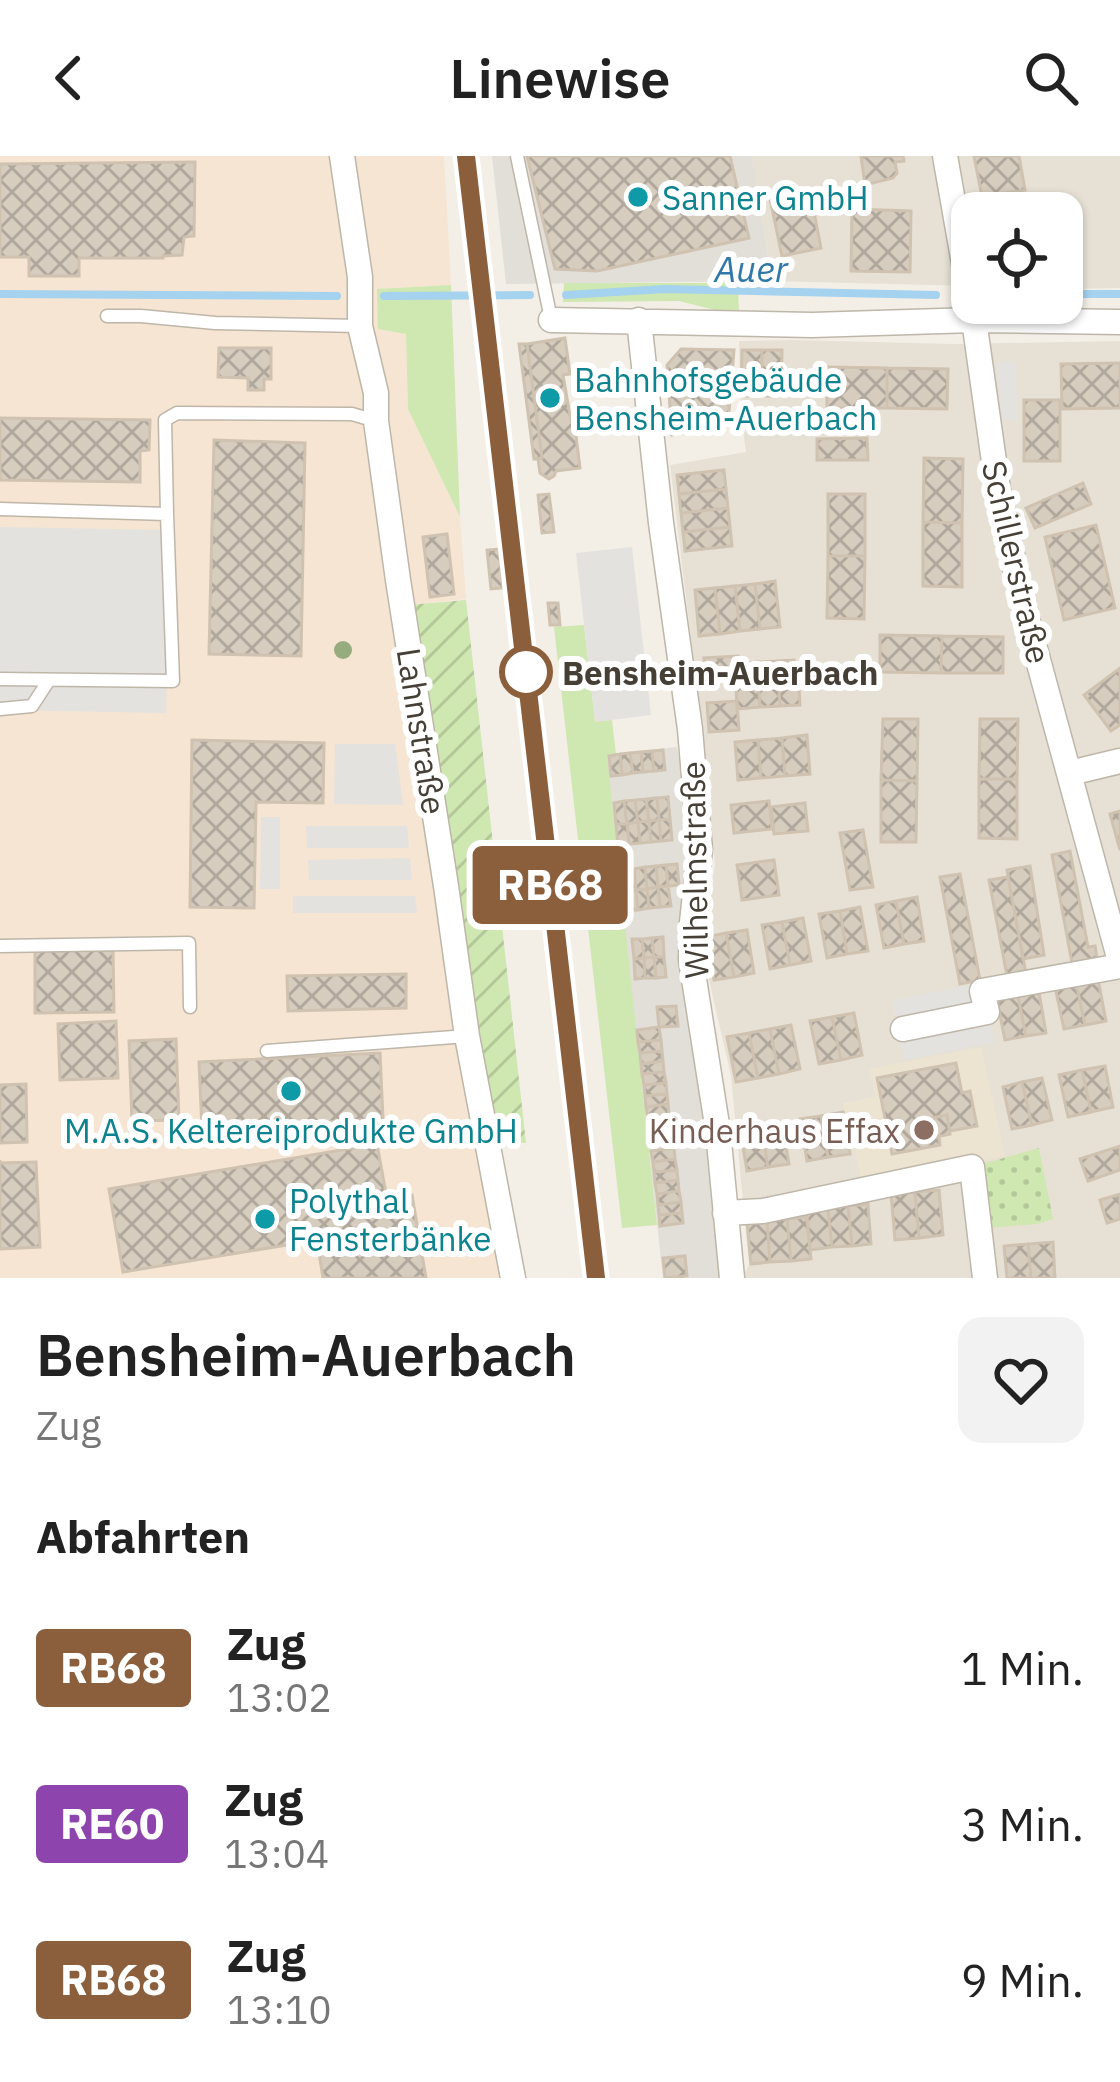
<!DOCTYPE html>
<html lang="de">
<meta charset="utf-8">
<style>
:root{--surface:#fff;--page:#f2f2f2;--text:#222;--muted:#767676}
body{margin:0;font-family:"IBM Plex Sans",sans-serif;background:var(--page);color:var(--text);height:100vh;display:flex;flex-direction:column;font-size:45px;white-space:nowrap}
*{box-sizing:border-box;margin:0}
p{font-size:39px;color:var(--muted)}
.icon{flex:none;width:66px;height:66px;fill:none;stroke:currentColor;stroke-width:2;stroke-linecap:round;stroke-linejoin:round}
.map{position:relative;height:1122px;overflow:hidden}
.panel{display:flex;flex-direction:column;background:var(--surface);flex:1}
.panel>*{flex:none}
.badge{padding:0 24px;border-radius:9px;font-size:42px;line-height:78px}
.buttons{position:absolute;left:951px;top:36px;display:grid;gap:24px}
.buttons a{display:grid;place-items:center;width:132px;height:132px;border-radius:24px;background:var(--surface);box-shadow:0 3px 9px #0004;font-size:60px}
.map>.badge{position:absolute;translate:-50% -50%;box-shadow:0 0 0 6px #fff}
h2{padding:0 36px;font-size:45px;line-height:108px}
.round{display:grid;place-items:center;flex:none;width:126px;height:126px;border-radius:24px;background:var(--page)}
.headline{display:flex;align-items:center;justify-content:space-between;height:204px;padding:0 36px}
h1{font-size:57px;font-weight:600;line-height:90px}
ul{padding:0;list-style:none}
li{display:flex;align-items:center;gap:36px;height:156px;padding:0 36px}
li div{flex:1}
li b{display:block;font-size:45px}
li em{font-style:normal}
li .badge{min-width:132px;font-weight:700;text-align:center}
header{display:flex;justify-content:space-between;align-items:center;height:156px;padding:0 36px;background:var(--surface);font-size:54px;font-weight:600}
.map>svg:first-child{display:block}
.residential{fill:#e7e1d5;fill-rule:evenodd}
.commercial{fill:#f5e5d2}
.industrial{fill:#e2ded8}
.education{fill:#ece4d1}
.grass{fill:#cfe7b0}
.park{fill:url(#park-dots)}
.garden{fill:url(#garden-furrows)}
.parking{fill:#e4e2df}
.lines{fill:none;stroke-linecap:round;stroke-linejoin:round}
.stream{stroke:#a4d2ef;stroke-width:8}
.building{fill:url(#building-cross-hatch);stroke:#cfc2b0;stroke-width:3}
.lane-casing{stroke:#beb6a9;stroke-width:15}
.street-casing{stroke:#beb6a9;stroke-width:27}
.lane{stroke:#fff;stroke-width:12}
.street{stroke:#fff;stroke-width:24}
.rail-casing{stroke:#969696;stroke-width:12}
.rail{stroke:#fff;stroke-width:8;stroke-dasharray:22;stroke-linecap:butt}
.tree{fill:#96ac7f}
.line-casing{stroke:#fff;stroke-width:27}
.line{stroke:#8b5e3c;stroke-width:18}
.culture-dot{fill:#0f9aa8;stroke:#fff;stroke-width:4.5}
.stop-dot{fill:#fff;stroke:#8b5e3c;stroke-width:6}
.education-dot{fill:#8d6e63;stroke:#fff;stroke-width:4.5}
.labels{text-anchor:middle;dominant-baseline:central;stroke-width:12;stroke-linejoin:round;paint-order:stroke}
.culture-label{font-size:33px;fill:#0d838f;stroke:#fff;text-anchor:start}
.street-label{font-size:33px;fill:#463f36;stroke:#fff}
.stop-label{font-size:33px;font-weight:bold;fill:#463f36;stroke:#fff;text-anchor:start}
.education-label{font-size:33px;fill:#785e54;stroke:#fff;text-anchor:end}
.water-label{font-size:36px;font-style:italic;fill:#2f78a8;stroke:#fff}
</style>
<header><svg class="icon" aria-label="back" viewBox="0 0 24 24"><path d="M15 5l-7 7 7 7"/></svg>Linewise<svg class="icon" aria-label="search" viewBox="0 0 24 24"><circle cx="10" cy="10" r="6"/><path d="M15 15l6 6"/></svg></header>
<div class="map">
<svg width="1120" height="1122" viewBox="0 0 1120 1122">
<defs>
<pattern id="park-dots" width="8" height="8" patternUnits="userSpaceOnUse" patternTransform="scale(3)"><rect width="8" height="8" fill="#cfe7b0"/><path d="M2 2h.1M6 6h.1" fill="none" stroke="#b3c798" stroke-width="1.8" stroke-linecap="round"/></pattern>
<pattern id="garden-furrows" width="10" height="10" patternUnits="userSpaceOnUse" patternTransform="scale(3)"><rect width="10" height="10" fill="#cfe7b0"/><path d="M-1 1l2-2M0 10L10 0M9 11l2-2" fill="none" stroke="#b3c798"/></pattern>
<pattern id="building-cross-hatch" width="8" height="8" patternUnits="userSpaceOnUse" patternTransform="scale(3)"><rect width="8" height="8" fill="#d7cdbf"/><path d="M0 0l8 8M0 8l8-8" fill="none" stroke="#b0a89c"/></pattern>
</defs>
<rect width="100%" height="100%" fill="#f3efe7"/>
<!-- residential -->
<path class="residential" d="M 752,0 L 1120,0 L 1120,132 L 1062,133 L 1062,57 L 972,57 L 972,130 L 772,125 Z
M 793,184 L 954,188 L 1120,185 L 1120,1122 L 742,1122 L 749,1109 L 731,920 L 701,789 L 715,709 L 704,590 L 670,309 L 746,296 L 741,260 L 739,185 ZM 871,913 L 1005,1000 L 843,948 L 876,941 Z"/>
<!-- commercial -->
<path class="commercial" d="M 0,0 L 444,0 L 451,129 L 378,133 L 378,172 L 406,178 L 408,253 L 460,361 L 466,443 L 410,449 L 520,1122 L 0,1122 Z"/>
<!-- industrial -->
<path class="industrial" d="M 492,0 L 752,0 L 772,125 L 506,128 Z
M 677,591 L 693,701 L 724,1122 L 663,1122 L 606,599 Z"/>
<!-- education -->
<path class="education" d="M 981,891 L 1005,1000 L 863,1028 L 843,948 L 876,941 L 870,913 Z"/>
<!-- grass -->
<path class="grass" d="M 564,127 L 738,127 L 739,160 L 679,145 L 563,146 Z
M 451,129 L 460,361 L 408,253 L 406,178 L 378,173 L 377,133 Z
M 584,469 L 595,565 L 612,564 L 616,598 L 607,600 L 657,1069 L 622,1072 L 554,471 Z"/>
<!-- park -->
<path class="park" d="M 1039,992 L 1053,1063 L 1037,1068 L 989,1072 L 982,1008 Z"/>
<!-- garden -->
<path class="garden" d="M 466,444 L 526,987 L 495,986 L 409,449 Z"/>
<!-- parking -->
<path class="parking" d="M 1015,205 L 1018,264 L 1000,264 L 997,206 Z
M 0,371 L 170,374 L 166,557 L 0,554 Z
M 632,391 L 651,559 L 595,566 L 576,397 Z
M 335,588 L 395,588 L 403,649 L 334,648 Z
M 261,661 L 280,661 L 280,733 L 260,733 Z
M 306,670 L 407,670 L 409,692 L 307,692 Z
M 410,702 L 412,724 L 309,724 L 308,704 Z
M 293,740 L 415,740 L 417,757 L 293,757 Z
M 982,827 L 994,886 L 905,904 L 892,844 Z"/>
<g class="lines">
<!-- stream -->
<path class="stream" d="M 0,138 L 337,140
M 1062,138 L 1120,138
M 566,139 L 665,133 L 936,139
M 384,140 L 530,139"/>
</g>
<!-- building -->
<path class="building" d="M 527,0 L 730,0 L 749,82 L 597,115 L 555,113 Z
M 861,0 L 903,0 L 904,5 L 895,6 L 897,17 L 893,22 L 865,29 Z
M 974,0 L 1019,0 L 1025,34 L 982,41 Z
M 195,6 L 194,80 L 184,81 L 182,99 L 163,100 L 163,102 L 79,102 L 79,120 L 29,120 L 29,101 L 0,101 L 0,8 Z
M 810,35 L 821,92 L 782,100 L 770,43 Z
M 852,53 L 911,55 L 910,116 L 851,115 Z
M 565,182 L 570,218 L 563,219 L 571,265 L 574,264 L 580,312 L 556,315 L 554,320 L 549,323 L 540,317 L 538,303 L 542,302 L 527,188 Z
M 519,188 L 527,188 L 542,302 L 534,303 Z
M 219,192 L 271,192 L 271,223 L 264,223 L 264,234 L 248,234 L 248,222 L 218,221 Z
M 681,193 L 734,194 L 728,268 L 672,279 L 667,209 Z
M 742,194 L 762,194 L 761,240 L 741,240 Z
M 762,194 L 782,194 L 781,240 L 761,240 Z
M 1120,207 L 1120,252 L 1062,253 L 1061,208 Z
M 827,211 L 887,212 L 887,252 L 827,252 Z
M 887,212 L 948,213 L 947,253 L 887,252 Z
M 1024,244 L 1060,244 L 1060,305 L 1024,305 Z
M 0,262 L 150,264 L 149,294 L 140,295 L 140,326 L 0,324 Z
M 867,282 L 868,304 L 817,304 L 817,283 Z
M 214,284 L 305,287 L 301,500 L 209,498 Z
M 924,302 L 963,303 L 962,367 L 923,366 Z
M 724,314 L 726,333 L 679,338 L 677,319 Z
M 1083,327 L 1091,348 L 1035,372 L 1026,352 Z
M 726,333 L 728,352 L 681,357 L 679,338 Z
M 549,338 L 554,376 L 542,377 L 538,339 Z
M 828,338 L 865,338 L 865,400 L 828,400 Z
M 728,352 L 730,371 L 683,376 L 681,357 Z
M 923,366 L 962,367 L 962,431 L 923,430 Z
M 1096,369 L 1115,452 L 1064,464 L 1045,381 Z
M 730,371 L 732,390 L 685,395 L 683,376 Z
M 447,378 L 454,438 L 430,441 L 423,381 Z
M 499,393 L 503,432 L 491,433 L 487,394 Z
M 828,400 L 865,400 L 864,463 L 827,462 Z
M 775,425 L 780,471 L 760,473 L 755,428 Z
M 755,428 L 760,473 L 740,475 L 735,430 Z
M 735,430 L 740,475 L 720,478 L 715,432 Z
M 715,432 L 720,478 L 699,480 L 695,434 Z
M 548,447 L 558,447 L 560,469 L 550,469 Z
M 880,479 L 942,480 L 941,517 L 880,516 Z
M 942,480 L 1003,481 L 1003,517 L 941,517 Z
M 738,500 L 739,523 L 705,525 L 704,502 Z
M 794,504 L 795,516 L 798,516 L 800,549 L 780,550 L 777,505 Z
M 777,505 L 780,550 L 760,551 L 757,506 Z
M 757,506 L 760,551 L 737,553 L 736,523 L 739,523 L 738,507 Z
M 1120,512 L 1120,569 L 1111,575 L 1084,539 Z
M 737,545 L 739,574 L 709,576 L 707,547 Z
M 883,563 L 918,563 L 917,625 L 881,624 Z
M 980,563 L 1018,563 L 1017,623 L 979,623 Z
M 807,579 L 810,618 L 785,620 L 782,582 Z
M 782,582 L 785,620 L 761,622 L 758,584 Z
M 192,584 L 324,587 L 323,647 L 256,646 L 254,752 L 190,751 Z
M 758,584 L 761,622 L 738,624 L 735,586 Z
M 663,594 L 665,614 L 654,615 L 652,595 Z
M 652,595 L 654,615 L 643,616 L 641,596 Z
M 641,596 L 643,616 L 633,617 L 630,597 Z
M 630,597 L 633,617 L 622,619 L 620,598 Z
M 620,598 L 622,619 L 611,620 L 609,600 Z
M 979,623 L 1017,623 L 1017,683 L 979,682 Z
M 881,624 L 917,625 L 916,686 L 881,686 Z
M 668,641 L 670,663 L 659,664 L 657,642 Z
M 657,642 L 659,664 L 649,665 L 646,643 Z
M 646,643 L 649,665 L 638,666 L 635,644 Z
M 635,644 L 638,666 L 627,668 L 624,645 Z
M 624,645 L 627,668 L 616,668 L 614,647 Z
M 769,645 L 772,673 L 734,677 L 731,649 Z
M 805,647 L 808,675 L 774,678 L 771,651 Z
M 1120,655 L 1120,694 L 1110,658 Z
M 670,663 L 672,684 L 661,685 L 659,664 Z
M 659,664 L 661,685 L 651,686 L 649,665 Z
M 649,665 L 651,686 L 640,687 L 638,666 Z
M 638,666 L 640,687 L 629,688 L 627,668 Z
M 616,668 L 627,668 L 629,688 L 618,690 Z
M 863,674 L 873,731 L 850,734 L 840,677 Z
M 1070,695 L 1088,791 L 1095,790 L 1098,808 L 1072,807 L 1052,699 Z
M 774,704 L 779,739 L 742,744 L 737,709 Z
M 677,708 L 679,729 L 668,730 L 666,709 Z
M 666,709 L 668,730 L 658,731 L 656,710 Z
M 656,710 L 658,731 L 647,733 L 645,711 Z
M 1030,710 L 1044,799 L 1023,803 L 1007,714 Z
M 645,711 L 647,733 L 636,734 L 634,713 Z
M 624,713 L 634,713 L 636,734 L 626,734 Z
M 960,718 L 980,824 L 960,828 L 940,721 Z
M 1008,721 L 1026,817 L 1007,820 L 989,724 Z
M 668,730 L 671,750 L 660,751 L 658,731 Z
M 658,731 L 660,751 L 649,752 L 647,733 Z
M 647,733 L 649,752 L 638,754 L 636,734 Z
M 626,734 L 636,734 L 638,754 L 628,754 Z
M 917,741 L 924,785 L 904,788 L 896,745 Z
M 896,745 L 904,788 L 884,792 L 876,749 Z
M 860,751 L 868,795 L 847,798 L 840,755 Z
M 840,755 L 847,798 L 827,802 L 819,758 Z
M 803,762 L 811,805 L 790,809 L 782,766 Z
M 782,766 L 790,809 L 770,813 L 762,769 Z
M 747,774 L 754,817 L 734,821 L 726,777 Z
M 726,777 L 734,821 L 714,824 L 706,781 Z
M 663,781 L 664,801 L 654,801 L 652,782 Z
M 652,782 L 654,801 L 644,802 L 642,783 Z
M 632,783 L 642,783 L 644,802 L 634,803 Z
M 113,794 L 114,856 L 35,857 L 35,795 Z
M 654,801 L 656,822 L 645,822 L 644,802 Z
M 654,801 L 664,801 L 666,821 L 656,822 Z
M 644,802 L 645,822 L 635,823 L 634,803 Z
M 406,818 L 406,852 L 288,855 L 287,820 Z
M 1098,823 L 1106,865 L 1085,869 L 1076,827 Z
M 1076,827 L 1085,869 L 1064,873 L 1055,831 Z
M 1039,836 L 1046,877 L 1026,880 L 1018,840 Z
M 1018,840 L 1026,880 L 1005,884 L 997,844 Z
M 676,850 L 678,870 L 659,871 L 657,851 Z
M 854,857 L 862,899 L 841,904 L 832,861 Z
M 832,861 L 841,904 L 819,908 L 810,865 Z
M 116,865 L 118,922 L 60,924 L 58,868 Z
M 791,869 L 800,913 L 779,918 L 770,873 Z
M 659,871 L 661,884 L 638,886 L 637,874 Z
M 770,873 L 779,918 L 758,922 L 749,877 Z
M 749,877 L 758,922 L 736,926 L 727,881 Z
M 176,883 L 179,964 L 132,965 L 129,885 Z
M 661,884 L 662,895 L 640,897 L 638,886 Z
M 662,895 L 663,905 L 641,908 L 640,897 Z
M 380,897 L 383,963 L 202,973 L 199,906 Z
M 663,905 L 664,916 L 642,918 L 641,908 Z
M 956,907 L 962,937 L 970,935 L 977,970 L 950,975 L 947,959 L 927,963 L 931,982 L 939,981 L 940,989 L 892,998 L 877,922 Z
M 1105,910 L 1113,951 L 1091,956 L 1082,914 Z
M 1082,914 L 1091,956 L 1068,961 L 1059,919 Z
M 664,916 L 666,927 L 644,929 L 642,918 Z
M 1042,922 L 1052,964 L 1032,969 L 1022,926 Z
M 1022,926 L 1032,969 L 1012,973 L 1003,931 Z
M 666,927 L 667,938 L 645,940 L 644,929 Z
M 26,928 L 27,986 L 0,987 L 0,929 Z
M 667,938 L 668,948 L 646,951 L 645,940 Z
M 668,948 L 669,959 L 648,961 L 646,951 Z
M 843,956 L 850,998 L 828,1001 L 821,960 Z
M 669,959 L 671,970 L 649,973 L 648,961 Z
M 947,959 L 950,978 L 931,982 L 927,963 Z
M 821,960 L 828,1001 L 807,1005 L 800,963 Z
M 782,966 L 789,1008 L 768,1011 L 761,970 Z
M 761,970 L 768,1011 L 747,1015 L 740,973 Z
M 377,988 L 387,1043 L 412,1039 L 426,1122 L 323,1122 L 317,1084 L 123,1116 L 109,1033 Z
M 1120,990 L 1120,1014 L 1088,1025 L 1080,1003 Z
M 674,992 L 675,1003 L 653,1006 L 651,995 Z
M 675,1003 L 677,1014 L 654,1016 L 653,1006 Z
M 0,1004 L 0,1007 L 36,1006 L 40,1091 L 0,1093 Z
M 677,1014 L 678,1024 L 655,1027 L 654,1016 Z
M 678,1024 L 679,1035 L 657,1038 L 655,1027 Z
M 939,1034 L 943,1079 L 919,1082 L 915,1036 Z
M 679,1035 L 681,1046 L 658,1049 L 657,1038 Z
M 915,1036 L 919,1082 L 895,1084 L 891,1038 Z
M 1120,1038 L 1120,1063 L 1107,1067 L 1100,1044 Z
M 681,1046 L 682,1057 L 659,1059 L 658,1049 Z
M 868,1048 L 871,1088 L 852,1090 L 848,1050 Z
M 848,1050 L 852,1090 L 832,1091 L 828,1052 Z
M 828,1052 L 832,1091 L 810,1094 L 806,1054 Z
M 682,1057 L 683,1067 L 660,1070 L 659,1059 Z
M 807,1061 L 811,1103 L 791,1105 L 787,1063 Z
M 787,1063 L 791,1105 L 770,1106 L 767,1065 Z
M 767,1065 L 770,1106 L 751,1108 L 747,1066 Z
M 1053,1086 L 1055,1122 L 1031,1122 L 1028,1088 Z
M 1028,1088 L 1031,1122 L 1007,1122 L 1004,1090 Z
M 685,1100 L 687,1120 L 665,1122 L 663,1102 Z"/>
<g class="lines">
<!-- lane casing -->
<g class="lane-casing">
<path id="lane" d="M 517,0 L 551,163
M 107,160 L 141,160 L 215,167 L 359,170
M 0,353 L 167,358 L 165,264 L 177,257 L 352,258 L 376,265
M 0,523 L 173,525 L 167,358
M 0,553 L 32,550 L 49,524
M 0,790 L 189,787 L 190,851
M 267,895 L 467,880"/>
</g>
<!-- street casing -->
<g class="street-casing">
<path id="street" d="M 342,0 L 360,121 L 360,170 L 376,237 L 376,265 L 398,424 L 446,730 L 467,880 L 513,1122
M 945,0 L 974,164 L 1000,348 L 1028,467 L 1120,805
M 551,164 L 812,169 L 974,164 L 1120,166
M 639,164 L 661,367 L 690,573 L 700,693 L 692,766 L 691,804 L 718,975 L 732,1122
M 1070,617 L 1120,605
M 903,873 L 987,856 L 982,835 L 1120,810
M 725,1057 L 763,1055 L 972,1011 L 985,1122"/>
</g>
<!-- lane -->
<use href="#lane" class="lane"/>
<!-- street -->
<use href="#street" class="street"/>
<!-- rail casing -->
<g class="rail-casing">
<path id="rail" d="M 466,0 L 596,1122"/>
</g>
<!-- rail -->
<use href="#rail" class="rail"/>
</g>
<!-- trees -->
<circle class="tree" cx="343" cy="494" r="9"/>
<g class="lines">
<!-- line casing -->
<g class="line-casing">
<path id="line" d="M 466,0 L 596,1122"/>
</g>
<!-- line -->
<use href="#line" class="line"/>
</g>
<!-- markers -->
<g class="culture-dot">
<circle cx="638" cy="41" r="12"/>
<circle cx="550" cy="242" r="12"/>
<circle cx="291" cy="935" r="12"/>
<circle cx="265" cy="1063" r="12"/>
</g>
<circle class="stop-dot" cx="526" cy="516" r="24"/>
<circle class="education-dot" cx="924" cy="974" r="12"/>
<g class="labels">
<!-- culture labels -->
<g class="culture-label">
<text x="662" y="41">Sanner GmbH</text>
<text x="574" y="223">Bahnhofsgebäude<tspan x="574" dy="38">Bensheim-Auerbach</tspan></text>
<text x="291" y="974" text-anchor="middle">M.A.S. Keltereiprodukte GmbH</text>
<text x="289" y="1044">Polythal<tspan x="289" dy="38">Fensterbänke</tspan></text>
</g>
<!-- street labels -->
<g class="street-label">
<text transform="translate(1017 406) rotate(77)">Schillerstraße</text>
<text transform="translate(422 575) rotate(81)">Lahnstraße</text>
<text transform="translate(694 714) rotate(-91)">Wilhelmstraße</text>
</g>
<!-- stop labels -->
<g class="stop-label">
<text x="562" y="516">Bensheim-Auerbach</text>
</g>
<!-- education labels -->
<g class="education-label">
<text x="900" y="974">Kinderhaus Effax</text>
</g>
<!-- water labels -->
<g class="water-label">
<text x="751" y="112">Auer</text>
</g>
</g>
</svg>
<div class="buttons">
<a><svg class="icon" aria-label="locate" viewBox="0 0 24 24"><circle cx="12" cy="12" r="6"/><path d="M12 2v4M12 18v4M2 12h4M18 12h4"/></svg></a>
</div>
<b class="badge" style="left:550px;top:729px;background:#8b5e3c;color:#fff">RB68</b>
</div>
<section class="panel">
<div class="headline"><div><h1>Bensheim-Auerbach</h1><p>Zug</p></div><a class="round"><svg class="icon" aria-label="heart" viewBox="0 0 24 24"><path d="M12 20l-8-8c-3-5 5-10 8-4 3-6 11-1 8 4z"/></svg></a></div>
<h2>Abfahrten</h2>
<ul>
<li><span class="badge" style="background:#8b5e3c;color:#fff">RB68</span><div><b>Zug</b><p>13:02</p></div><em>1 Min.</em></li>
<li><span class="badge" style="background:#8e44ad;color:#fff">RE60</span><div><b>Zug</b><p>13:04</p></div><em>3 Min.</em></li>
<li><span class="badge" style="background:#8b5e3c;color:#fff">RB68</span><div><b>Zug</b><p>13:10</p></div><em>9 Min.</em></li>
</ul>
</section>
